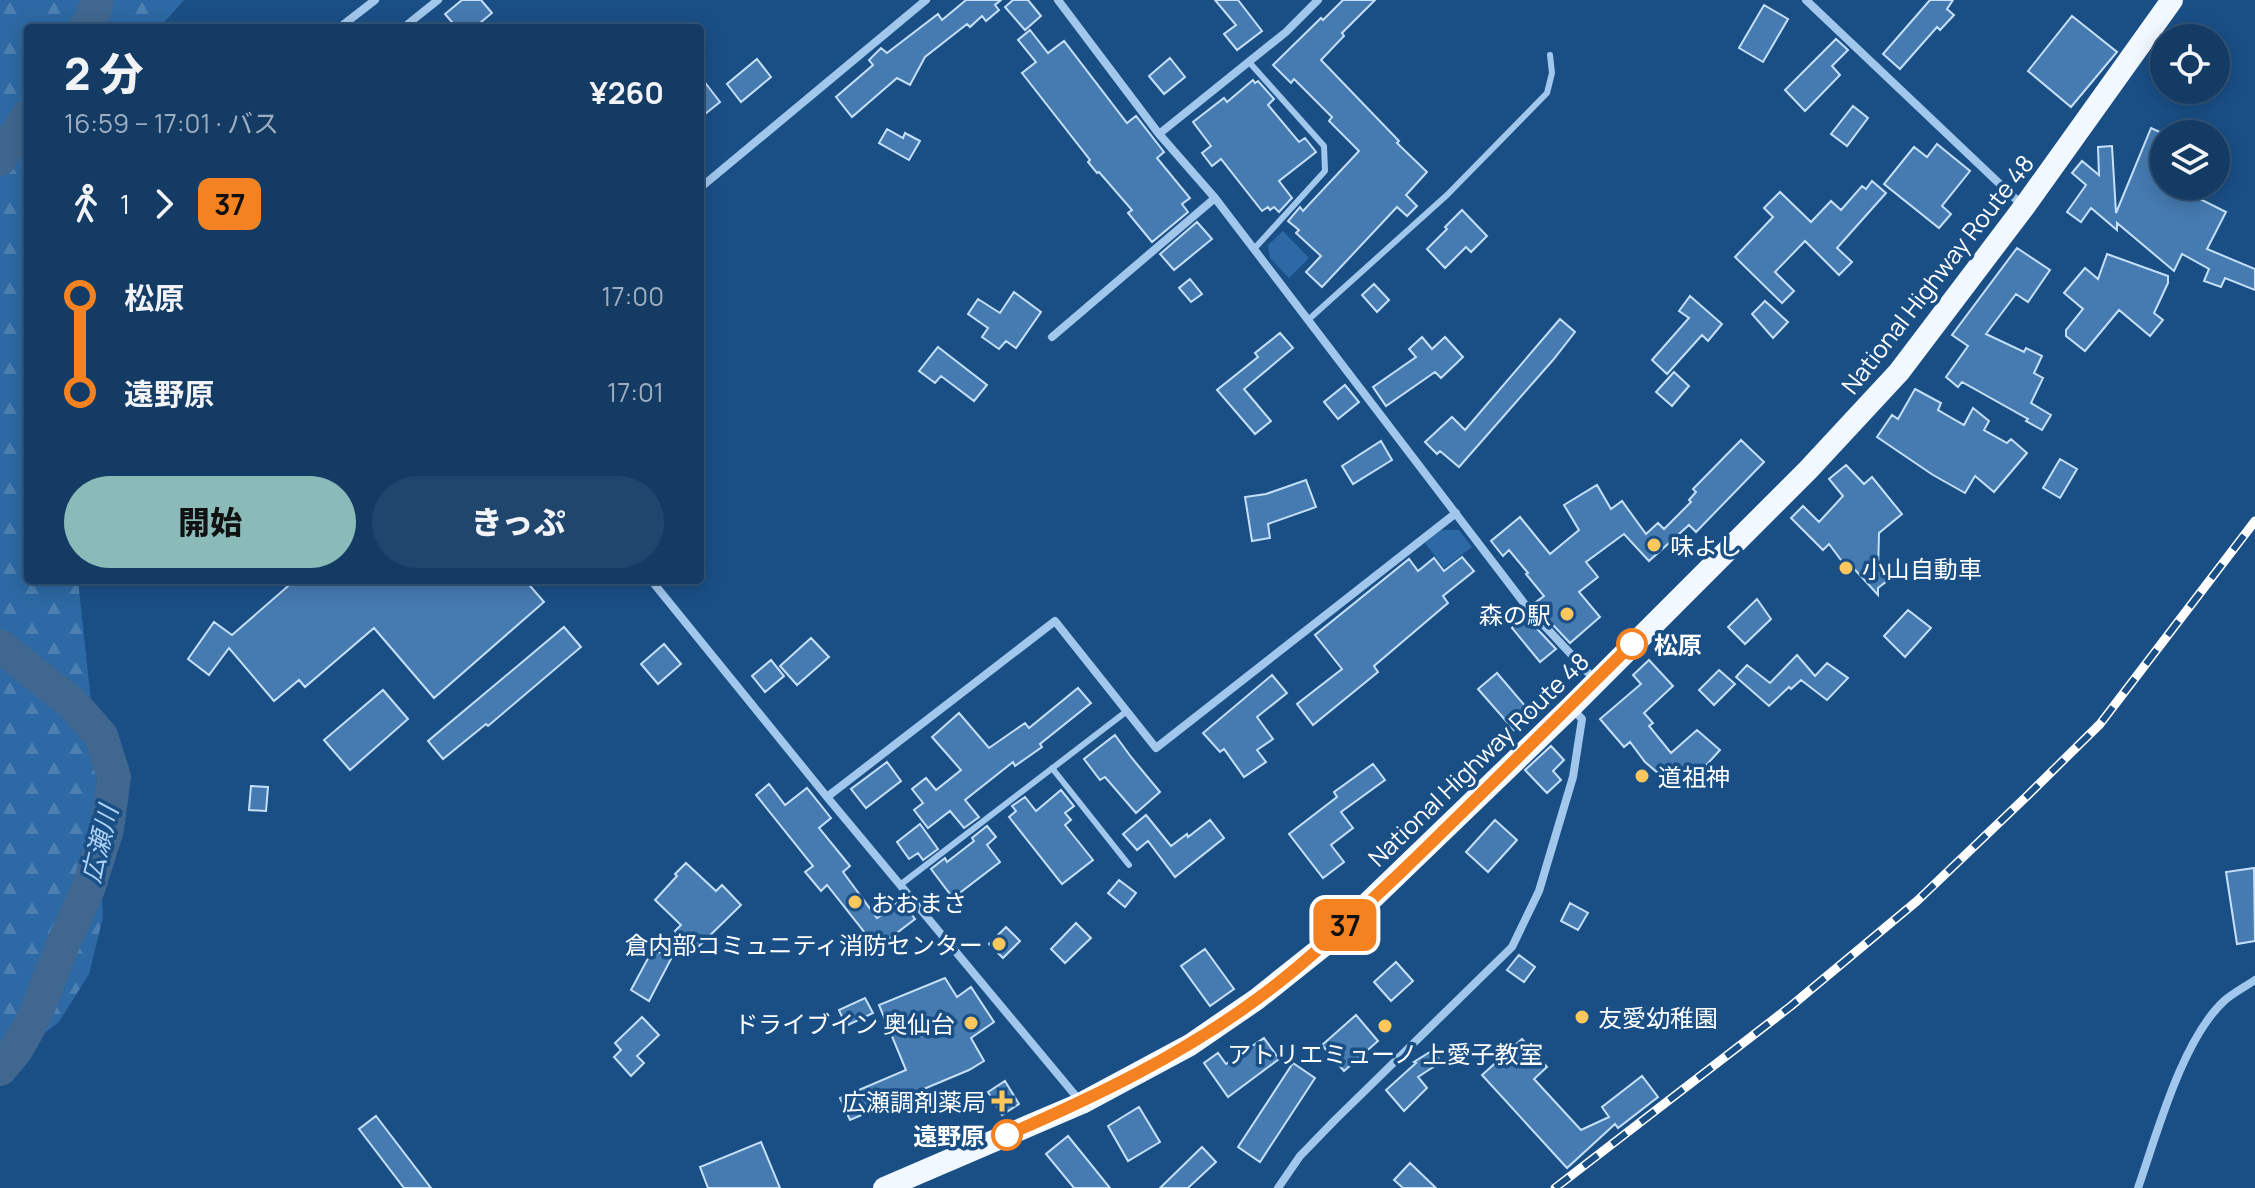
<!DOCTYPE html>
<html lang="ja">
<meta charset="utf-8">
<style>
:root{--surface:#143b64;--page:#21466d;--text:#f1f3f6;--muted:#9dadbf;--line:#335578;--accent:#8bbbb9}
body{margin:0;font-family:Manrope,"Noto Sans JP",sans-serif;background:var(--page);color:var(--text);height:100vh;display:flex;flex-direction:column;font-size:30px;white-space:nowrap}
*{box-sizing:border-box;margin:0}
p{font-size:26px;color:var(--muted)}
.icon{flex:none;width:44px;height:44px;fill:none;stroke:currentColor;stroke-width:2;stroke-linecap:round;stroke-linejoin:round}
.map{position:relative;flex:1;overflow:hidden}
.details{position:absolute;left:24px;top:24px;width:680px;height:560px;display:flex;flex-direction:column;background:var(--surface);border-radius:8px;box-shadow:0 4px 20px #0003,0 0 0 2px var(--line)}
.details>*{flex:none}
.badge{padding:0 16px;border-radius:12px;font-size:28px;line-height:52px}
.buttons{position:absolute;left:2150px;top:24px;display:grid;gap:16px}
.buttons a{display:grid;place-items:center;width:80px;height:80px;border-radius:50%;background:var(--surface);box-shadow:0 4px 20px #0003,0 0 0 2px var(--line);font-size:40px}
.map>.badge{position:absolute;translate:-50% -50%;box-shadow:0 0 0 4px #fff}
.legs{display:flex;align-items:center;gap:12px;height:88px;padding:0 40px;font-size:26px}
.legs p{margin-inline-start:auto}
.summary{display:flex;align-items:center;justify-content:space-between;height:136px;padding:0 40px}
h1{font-size:44px;font-weight:800;line-height:60px}
.action{display:flex;gap:16px;margin-top:auto;padding:16px 40px}
.action a{flex:1;height:92px;border-radius:48px;background:var(--accent);color:#111;font-size:32px;font-weight:800;line-height:92px;text-align:center}
.action a+a{background:var(--page);color:var(--text)}
ul{padding:0 40px;list-style:none}
li{display:flex;align-items:center;gap:28px;height:96px;font-size:30px}
li i{display:grid;place-items:center;width:12px;height:100%;margin:0 10px;background:currentColor}
li i::after{content:'';width:20px;height:20px;margin:-10px;border:6px solid;border-radius:50%;background:var(--surface)}
li p{margin-inline-start:auto}
li:first-child i{background:linear-gradient(#0000 50%,currentColor 0)}
li:last-child i{background:linear-gradient(currentColor 50%,#0000 0)}
.map>svg:first-child{display:block}
.forest{fill:url(#forest-firs)}
.park{fill:#2d69a4}
.lines{fill:none;stroke-linecap:round;stroke-linejoin:round}
.river{stroke:#40678f;stroke-width:34}
.building{fill:#467bb1;stroke:#c6e0f9;stroke-width:2}
.service{stroke:#a1c7ec;stroke-width:6}
.minor{stroke:#a1c7ec;stroke-width:8}
.trunk{stroke:#f2f8ff;stroke-width:22}
.rail-casing{stroke:#fff;stroke-width:9}
.rail{stroke:#1a4f86;stroke-width:6;stroke-dasharray:18;stroke-linecap:butt}
.line-1-casing{stroke:#fff;stroke-width:18}
.line-1{stroke:#f58220;stroke-width:12}
.poi-dot{fill:#ffc75c;stroke:#1a4f86;stroke-width:3}
.stop-1-dot{fill:#fff;stroke:#f58220;stroke-width:4}
.labels{text-anchor:middle;dominant-baseline:central;stroke-width:7;stroke-linejoin:round;paint-order:stroke}
.street-label{font-size:24px;fill:#fff;stroke:#1a4f86}
.poi-label{font-size:24px;fill:#fff;stroke:#1a4f86;text-anchor:start}
.stop-label{font-size:24px;font-weight:bold;fill:#fff;stroke:#1a4f86;text-anchor:start}
.water-label{font-size:26px;font-style:italic;fill:#acd1f4;stroke:#1a4f86}
</style>
<div class="map">
<svg width="2255" height="1188" viewBox="0 0 2255 1188">
<defs>
<pattern id="forest-firs" width="22" height="20" patternUnits="userSpaceOnUse" patternTransform="scale(2)"><rect width="22" height="20" fill="#2d69a4"/><path d="M5 1l3.5 6h-7zM16 11l3.5 6h-7z" fill="#4c80b2"/></pattern>
</defs>
<rect width="100%" height="100%" fill="#1a4f86"/>
<!-- forest -->
<path class="forest" d="M 0,0 L 184,0 L 159,28 L 28,28 L 28,580 L 78,580 L 94,730 L 103,917 L 89,974 L 59,1022 L 0,1067 Z"/>
<!-- park -->
<path class="park" d="M 1283,231 L 1309,258 L 1289,278 L 1270,258 L 1268,245 Z
M 1441,530 L 1459,530 L 1472,547 L 1444,568 L 1425,543 Z"/>
<g class="lines">
<!-- river -->
<path class="river" d="M 86,28 L 91,21 L 97,0
M 0,159 L 28,116
M 0,646 L 73,704 L 101,736 L 114,777 L 107,829 L 88,889 L 64,942 L 34,1018 L 16,1050 L 0,1069"/>
</g>
<!-- building -->
<path class="building" d="M 462,0 L 481,0 L 492,13 L 474,28 L 457,28 L 445,14 Z
M 966,0 L 1001,0 L 995,5 L 999,10 L 986,21 L 982,16 L 970,27 L 967,24 L 925,57 L 910,85 L 897,78 L 852,117 L 836,97 L 873,65 L 869,60 L 881,48 L 887,53 L 938,14 L 942,20 Z
M 1013,0 L 1028,0 L 1041,16 L 1025,30 L 1005,7 Z
M 1215,0 L 1238,0 L 1262,31 L 1237,50 L 1224,34 L 1236,25 Z
M 1343,0 L 1375,0 L 1342,33 L 1344,36 L 1321,60 L 1399,141 L 1397,143 L 1427,172 L 1406,195 L 1417,206 L 1407,216 L 1397,207 L 1322,287 L 1306,272 L 1321,256 L 1296,233 L 1299,230 L 1288,221 L 1300,207 L 1303,211 L 1359,151 L 1329,121 L 1332,117 L 1294,79 L 1291,83 L 1273,65 L 1321,18 L 1323,20 Z
M 1930,0 L 1953,0 L 1947,9 L 1954,15 L 1940,30 L 1937,27 L 1900,69 L 1883,54 Z
M 1764,5 L 1788,19 L 1763,62 L 1739,48 Z
M 2072,16 L 2117,52 L 2071,107 L 2028,71 Z
M 1030,30 L 1048,53 L 1064,41 L 1127,123 L 1136,116 L 1164,152 L 1157,158 L 1190,198 L 1182,204 L 1188,212 L 1152,242 L 1128,213 L 1132,210 L 1099,172 L 1097,173 L 1088,162 L 1090,160 L 1022,73 L 1036,62 L 1018,40 Z
M 1836,39 L 1848,50 L 1832,66 L 1840,75 L 1805,111 L 1785,90 Z
M 1170,58 L 1185,77 L 1164,94 L 1149,76 Z
M 757,59 L 771,77 L 741,102 L 727,84 Z
M 700,76 L 720,102 L 700,118 Z
M 1253,80 L 1255,83 L 1258,81 L 1274,99 L 1268,105 L 1299,142 L 1305,138 L 1316,152 L 1279,181 L 1292,198 L 1279,212 L 1274,207 L 1270,210 L 1268,207 L 1262,211 L 1221,159 L 1212,166 L 1202,153 L 1211,146 L 1193,122 L 1224,98 L 1227,102 Z
M 1853,106 L 1868,118 L 1847,146 L 1831,134 Z
M 2151,128 L 2164,134 L 2164,186 L 2198,186 L 2194,196 L 2226,212 L 2207,249 L 2255,269 L 2255,290 L 2225,278 L 2221,287 L 2204,281 L 2209,269 L 2182,254 L 2174,271 L 2117,223 L 2117,230 L 2091,208 L 2081,222 L 2067,212 L 2086,185 L 2072,173 L 2082,161 L 2099,175 L 2098,147 L 2112,146 L 2116,213 Z
M 887,129 L 903,138 L 905,133 L 920,141 L 909,160 L 879,143 Z
M 1937,144 L 1970,171 L 1942,206 L 1951,214 L 1939,228 L 1884,184 L 1914,147 L 1927,157 Z
M 1872,181 L 1886,193 L 1837,248 L 1852,262 L 1839,275 L 1805,241 L 1775,272 L 1794,291 L 1782,303 L 1735,257 L 1773,217 L 1764,208 L 1780,192 L 1811,222 L 1831,201 L 1841,210 L 1862,186 L 1866,189 Z
M 1462,210 L 1487,236 L 1471,252 L 1466,247 L 1445,268 L 1427,249 L 1447,229 L 1445,227 Z
M 1197,222 L 1212,239 L 1174,270 L 1160,254 Z
M 2017,248 L 2050,270 L 2028,302 L 2016,294 L 1986,334 L 2024,352 L 2026,348 L 2042,356 L 2034,373 L 2043,378 L 2031,403 L 2051,415 L 2042,430 L 2026,421 L 2028,419 L 1962,382 L 1958,387 L 1946,377 L 1968,346 L 1952,335 Z
M 2107,254 L 2168,276 L 2168,283 L 2154,313 L 2163,320 L 2150,336 L 2119,310 L 2085,351 L 2066,336 L 2066,330 L 2083,309 L 2064,293 L 2085,268 L 2098,279 Z
M 1190,279 L 1202,294 L 1191,302 L 1179,288 Z
M 1374,284 L 1389,300 L 1377,312 L 1362,295 Z
M 1014,292 L 1041,312 L 1016,348 L 1006,341 L 999,349 L 982,337 L 988,328 L 968,314 L 978,299 L 1000,313 Z
M 1690,296 L 1722,324 L 1708,341 L 1702,335 L 1667,374 L 1652,360 L 1689,318 L 1679,311 Z
M 1765,301 L 1788,322 L 1773,338 L 1752,314 Z
M 1560,319 L 1575,332 L 1553,360 L 1459,467 L 1440,451 L 1437,454 L 1425,442 L 1452,417 L 1465,430 Z
M 1280,333 L 1293,348 L 1244,389 L 1271,421 L 1255,434 L 1217,390 L 1258,357 L 1255,353 Z
M 1422,337 L 1432,349 L 1445,337 L 1463,357 L 1441,378 L 1435,372 L 1386,406 L 1373,387 L 1416,357 L 1409,349 Z
M 938,347 L 987,385 L 974,401 L 941,376 L 935,383 L 919,371 Z
M 1674,372 L 1689,386 L 1672,406 L 1656,392 Z
M 1345,385 L 1359,402 L 1338,419 L 1324,402 Z
M 1915,389 L 1941,403 L 1938,410 L 1964,425 L 1973,408 L 1989,421 L 1984,430 L 2007,443 L 2011,439 L 2027,453 L 1994,492 L 1975,476 L 1965,493 L 1933,475 L 1877,437 L 1892,415 L 1898,419 Z
M 1741,440 L 1764,462 L 1696,532 L 1689,525 L 1649,561 L 1624,534 L 1586,562 L 1598,577 L 1579,592 L 1600,617 L 1570,643 L 1537,608 L 1539,606 L 1536,602 L 1544,596 L 1526,574 L 1528,573 L 1509,550 L 1503,556 L 1491,541 L 1520,517 L 1550,554 L 1579,530 L 1564,505 L 1597,485 L 1611,509 L 1622,501 L 1646,534 L 1658,523 L 1664,529 L 1691,502 L 1689,500 L 1696,492 L 1693,489 Z
M 1381,441 L 1392,460 L 1353,484 L 1342,466 Z
M 2060,459 L 2077,469 L 2060,498 L 2043,488 Z
M 1846,465 L 1864,484 L 1872,477 L 1902,514 L 1879,533 L 1878,573 L 1900,571 L 1878,588 L 1878,595 L 1847,561 L 1844,564 L 1829,544 L 1823,550 L 1791,518 L 1803,506 L 1819,522 L 1843,496 L 1829,479 Z
M 1306,480 L 1316,507 L 1268,524 L 1270,538 L 1252,541 L 1245,497 L 1266,494 Z
M 1462,557 L 1474,571 L 1443,596 L 1448,603 L 1374,666 L 1378,672 L 1313,725 L 1297,704 L 1342,669 L 1315,635 L 1409,559 L 1418,571 L 1434,558 L 1444,571 Z
M 295,580 L 525,580 L 544,602 L 434,698 L 374,628 L 305,687 L 299,680 L 274,701 L 229,648 L 209,675 L 188,659 L 214,622 L 232,635 Z
M 1757,599 L 1771,619 L 1745,644 L 1728,627 Z
M 1908,610 L 1931,628 L 1905,657 L 1884,636 Z
M 1526,617 L 1556,649 L 1540,662 L 1512,628 Z
M 564,627 L 581,647 L 488,726 L 486,724 L 443,759 L 428,741 Z
M 811,638 L 829,657 L 797,685 L 780,666 Z
M 664,644 L 681,664 L 658,684 L 641,664 Z
M 1797,655 L 1815,676 L 1827,663 L 1848,678 L 1827,700 L 1801,680 L 1791,689 L 1789,687 L 1769,706 L 1736,677 L 1747,665 L 1770,683 Z
M 771,660 L 784,676 L 765,692 L 752,676 Z
M 1649,660 L 1673,686 L 1644,713 L 1653,723 L 1649,726 L 1671,753 L 1697,730 L 1720,750 L 1699,773 L 1689,764 L 1672,785 L 1645,762 L 1630,742 L 1624,747 L 1600,719 L 1641,684 L 1633,675 Z
M 1719,670 L 1735,684 L 1714,705 L 1699,690 Z
M 1497,673 L 1532,714 L 1514,730 L 1478,689 Z
M 1272,675 L 1287,693 L 1257,717 L 1273,739 L 1257,750 L 1266,762 L 1244,777 L 1224,749 L 1220,752 L 1203,733 Z
M 1078,688 L 1091,703 L 1040,744 L 1042,747 L 1015,766 L 1013,762 L 965,800 L 979,817 L 964,828 L 950,811 L 928,828 L 914,810 L 923,803 L 912,789 L 926,778 L 936,790 L 961,770 L 932,737 L 959,713 L 989,748 L 1025,723 L 1029,728 Z
M 383,690 L 408,719 L 350,770 L 324,740 Z
M 1115,735 L 1131,757 L 1160,792 L 1136,813 L 1105,777 L 1100,780 L 1084,759 Z
M 1551,746 L 1564,760 L 1553,771 L 1561,780 L 1547,793 L 1525,770 Z
M 887,762 L 901,781 L 866,808 L 851,789 Z
M 1373,764 L 1385,780 L 1341,812 L 1353,828 L 1331,845 L 1344,862 L 1323,878 L 1289,834 L 1337,797 L 1334,792 Z
M 769,784 L 785,805 L 807,788 L 831,818 L 819,828 L 850,866 L 843,872 L 877,918 L 901,900 L 915,919 L 877,948 L 827,885 L 821,891 L 805,872 L 813,866 L 756,795 Z
M 251,786 L 268,787 L 266,811 L 249,810 Z
M 1061,790 L 1074,806 L 1065,813 L 1071,820 L 1065,825 L 1093,860 L 1062,884 L 1009,817 L 1016,811 L 1012,806 L 1025,797 L 1036,811 Z
M 1146,815 L 1171,846 L 1187,834 L 1188,837 L 1210,820 L 1224,838 L 1175,877 L 1148,841 L 1137,850 L 1123,834 Z
M 1495,820 L 1517,840 L 1488,872 L 1466,852 Z
M 920,824 L 938,849 L 923,860 L 918,853 L 909,859 L 897,842 Z
M 987,826 L 996,837 L 987,845 L 1000,862 L 953,898 L 931,869 L 945,858 L 947,862 L 974,841 L 972,838 Z
M 686,863 L 716,891 L 722,885 L 741,905 L 694,951 L 675,931 L 681,925 L 655,900 L 677,876 L 675,874 Z
M 2254,868 L 2255,941 L 2237,944 L 2226,872 Z
M 1119,880 L 1136,893 L 1125,907 L 1108,893 Z
M 1570,903 L 1588,913 L 1578,930 L 1561,921 Z
M 1076,923 L 1091,938 L 1065,963 L 1051,949 Z
M 1006,927 L 1020,941 L 1003,958 L 989,944 Z
M 653,949 L 671,959 L 649,1001 L 631,990 Z
M 1205,949 L 1234,989 L 1210,1006 L 1181,966 Z
M 1519,955 L 1535,967 L 1524,982 L 1507,970 Z
M 1396,962 L 1413,981 L 1391,1001 L 1374,982 Z
M 945,978 L 957,997 L 971,987 L 994,1022 L 971,1038 L 984,1061 L 969,1070 L 850,1120 L 840,1098 L 906,1070 L 879,1005 Z
M 865,998 L 873,1013 L 846,1026 L 839,1010 Z
M 1356,1015 L 1378,1041 L 1344,1071 L 1322,1045 Z
M 642,1017 L 659,1035 L 637,1056 L 644,1063 L 631,1076 L 614,1057 L 621,1050 L 615,1043 Z
M 1264,1038 L 1279,1059 L 1228,1097 L 1204,1063 L 1218,1053 L 1226,1064 Z
M 1522,1039 L 1547,1067 L 1534,1079 L 1581,1130 L 1609,1117 L 1602,1107 L 1642,1076 L 1658,1097 L 1618,1128 L 1615,1124 L 1567,1168 L 1482,1075 Z
M 1433,1050 L 1441,1062 L 1418,1077 L 1427,1088 L 1404,1111 L 1386,1090 L 1416,1063 L 1414,1062 Z
M 1293,1063 L 1315,1078 L 1260,1162 L 1238,1147 Z
M 1005,1081 L 1019,1104 L 1002,1115 L 988,1092 Z
M 1139,1107 L 1160,1142 L 1128,1161 L 1108,1126 Z
M 376,1116 L 431,1188 L 404,1188 L 359,1129 Z
M 1068,1136 L 1110,1188 L 1074,1188 L 1046,1154 Z
M 761,1142 L 780,1188 L 708,1188 L 700,1167 Z
M 1202,1147 L 1216,1162 L 1188,1188 L 1160,1188 Z
M 1410,1163 L 1436,1188 L 1403,1188 L 1394,1180 Z"/>
<g class="lines">
<!-- service -->
<path class="service" d="M 1249,62 L 1324,146 L 1325,171 L 1254,249
M 1308,320 L 1447,195 L 1547,93 L 1552,73 L 1550,55
M 1052,768 L 1129,865
M 900,885 L 1127,711"/>
<!-- minor -->
<path class="minor" d="M 1058,0 L 1159,134 L 1215,198 L 1527,607 L 1595,680
M 1806,0 L 2023,206
M 339,28 L 375,0
M 403,28 L 438,0
M 1159,134 L 1286,32 L 1318,0
M 700,188 L 926,0
M 1052,337 L 1215,198
M 651,580 L 827,797 L 1080,1101
M 827,797 L 1055,621 L 1156,748 L 1456,513
M 1278,1188 L 1300,1156 L 1335,1120 L 1512,947 L 1539,891 L 1573,777 L 1582,719 L 1571,707
M 2138,1188 C 2157,1134 2182,1040 2224,1001 C 2233,993 2245,987 2255,980"/>
<!-- trunk -->
<path class="trunk" d="M 884,1188 L 1082,1103 L 1190,1045 L 1257,999 L 1321,948 L 1571,707 L 1808,470 L 1899,372 L 2024,207 L 2172,0"/>
<!-- rail casing -->
<g class="rail-casing">
<path id="rail" d="M 1555,1188 L 1791,1006 L 1917,901 L 2027,796 L 2100,724 L 2255,521"/>
</g>
<!-- rail -->
<use href="#rail" class="rail"/>
</g>
<g class="lines">
<!-- line-1 casing -->
<g class="line-1-casing">
<path id="line-1" d="M 1007,1135 C 1094,1097 1180,1056 1257,999 C 1308,962 1352,918 1398,875 C 1477,799 1554,721 1632,644"/>
</g>
<!-- line-1 -->
<use href="#line-1" class="line-1"/>
</g>
<!-- markers -->
<g class="poi-dot">
<circle cx="1654" cy="545" r="8"/>
<circle cx="1846" cy="568" r="8"/>
<circle cx="1567" cy="614" r="8"/>
<circle cx="1642" cy="776" r="8"/>
<circle cx="855" cy="902" r="8"/>
<circle cx="999" cy="944" r="8"/>
<circle cx="1582" cy="1017" r="8"/>
<circle cx="971" cy="1023" r="8"/>
<circle cx="1385" cy="1026" r="8"/>
<path d="M998 1089h8v8h8v8h-8v8h-8v-8h-8v-8h8z"/>
</g>
<g class="stop-1-dot">
<circle cx="1632" cy="644" r="14"/>
<circle cx="1007" cy="1135" r="14"/>
</g>
<g class="labels">
<!-- street labels -->
<g class="street-label">
<text transform="translate(1937 274) rotate(-52)">National Highway Route 48</text>
<text transform="translate(1478 759) rotate(-44)">National Highway Route 48</text>
</g>
<!-- poi labels -->
<g class="poi-label">
<text x="1670" y="545">味よし</text>
<text x="1862" y="568">小山自動車</text>
<text x="1551" y="614" text-anchor="end">森の駅</text>
<text x="1658" y="776">道祖神</text>
<text x="871" y="902">おおまさ</text>
<text x="983" y="944" text-anchor="end">倉内部コミュニティ消防センター</text>
<text x="1598" y="1017">友愛幼稚園</text>
<text x="955" y="1023" text-anchor="end">ドライブイン 奥仙台</text>
<text x="1385" y="1053" text-anchor="middle">アトリエミューノ 上愛子教室</text>
<text x="986" y="1101" text-anchor="end">広瀬調剤薬局</text>
</g>
<!-- stop labels -->
<g class="stop-label">
<text x="1654" y="644">松原</text>
<text x="985" y="1135" text-anchor="end">遠野原</text>
</g>
<!-- water labels -->
<g class="water-label">
<text transform="translate(99 844) rotate(-76)">広瀬川</text>
</g>
</g>
</svg>
<div class="buttons">
<a><svg class="icon" aria-label="locate" viewBox="0 0 24 24"><circle cx="12" cy="12" r="6"/><path d="M12 2v4M12 18v4M2 12h4M18 12h4"/></svg></a>
<a><svg class="icon" aria-label="layers" viewBox="0 0 24 24"><path d="M12 4l9 5-9 5-9-5zM3 14l9 5 9-5"/></svg></a>
</div>
<b class="badge" style="left:1345px;top:925px;background:#f58220;color:#111">37</b>
<section class="details">
<div class="summary"><div><h1>2 分</h1><p>16:59 – 17:01 · バス</p></div><b>¥260</b></div>
<div class="legs"><svg class="icon" aria-label="walk" viewBox="0 0 24 24"><circle cx="13" cy="4" r="2"/><path d="M13 8l-2 6 4 7M11 14l-3 7M7 12l3-4h3l4 4"/></svg>1<svg class="icon" aria-label="forward" viewBox="0 0 24 24"><path d="M9 5l7 7-7 7"/></svg><b class="badge" style="background:#f58220;color:#111">37</b></div>
<ul>
<li><i style="color:#f58220"></i><b>松原</b><p>17:00</p></li>
<li><i style="color:#f58220"></i><b>遠野原</b><p>17:01</p></li>
</ul>
<div class="action"><a>開始</a><a>きっぷ</a></div>
</section>
</div>
